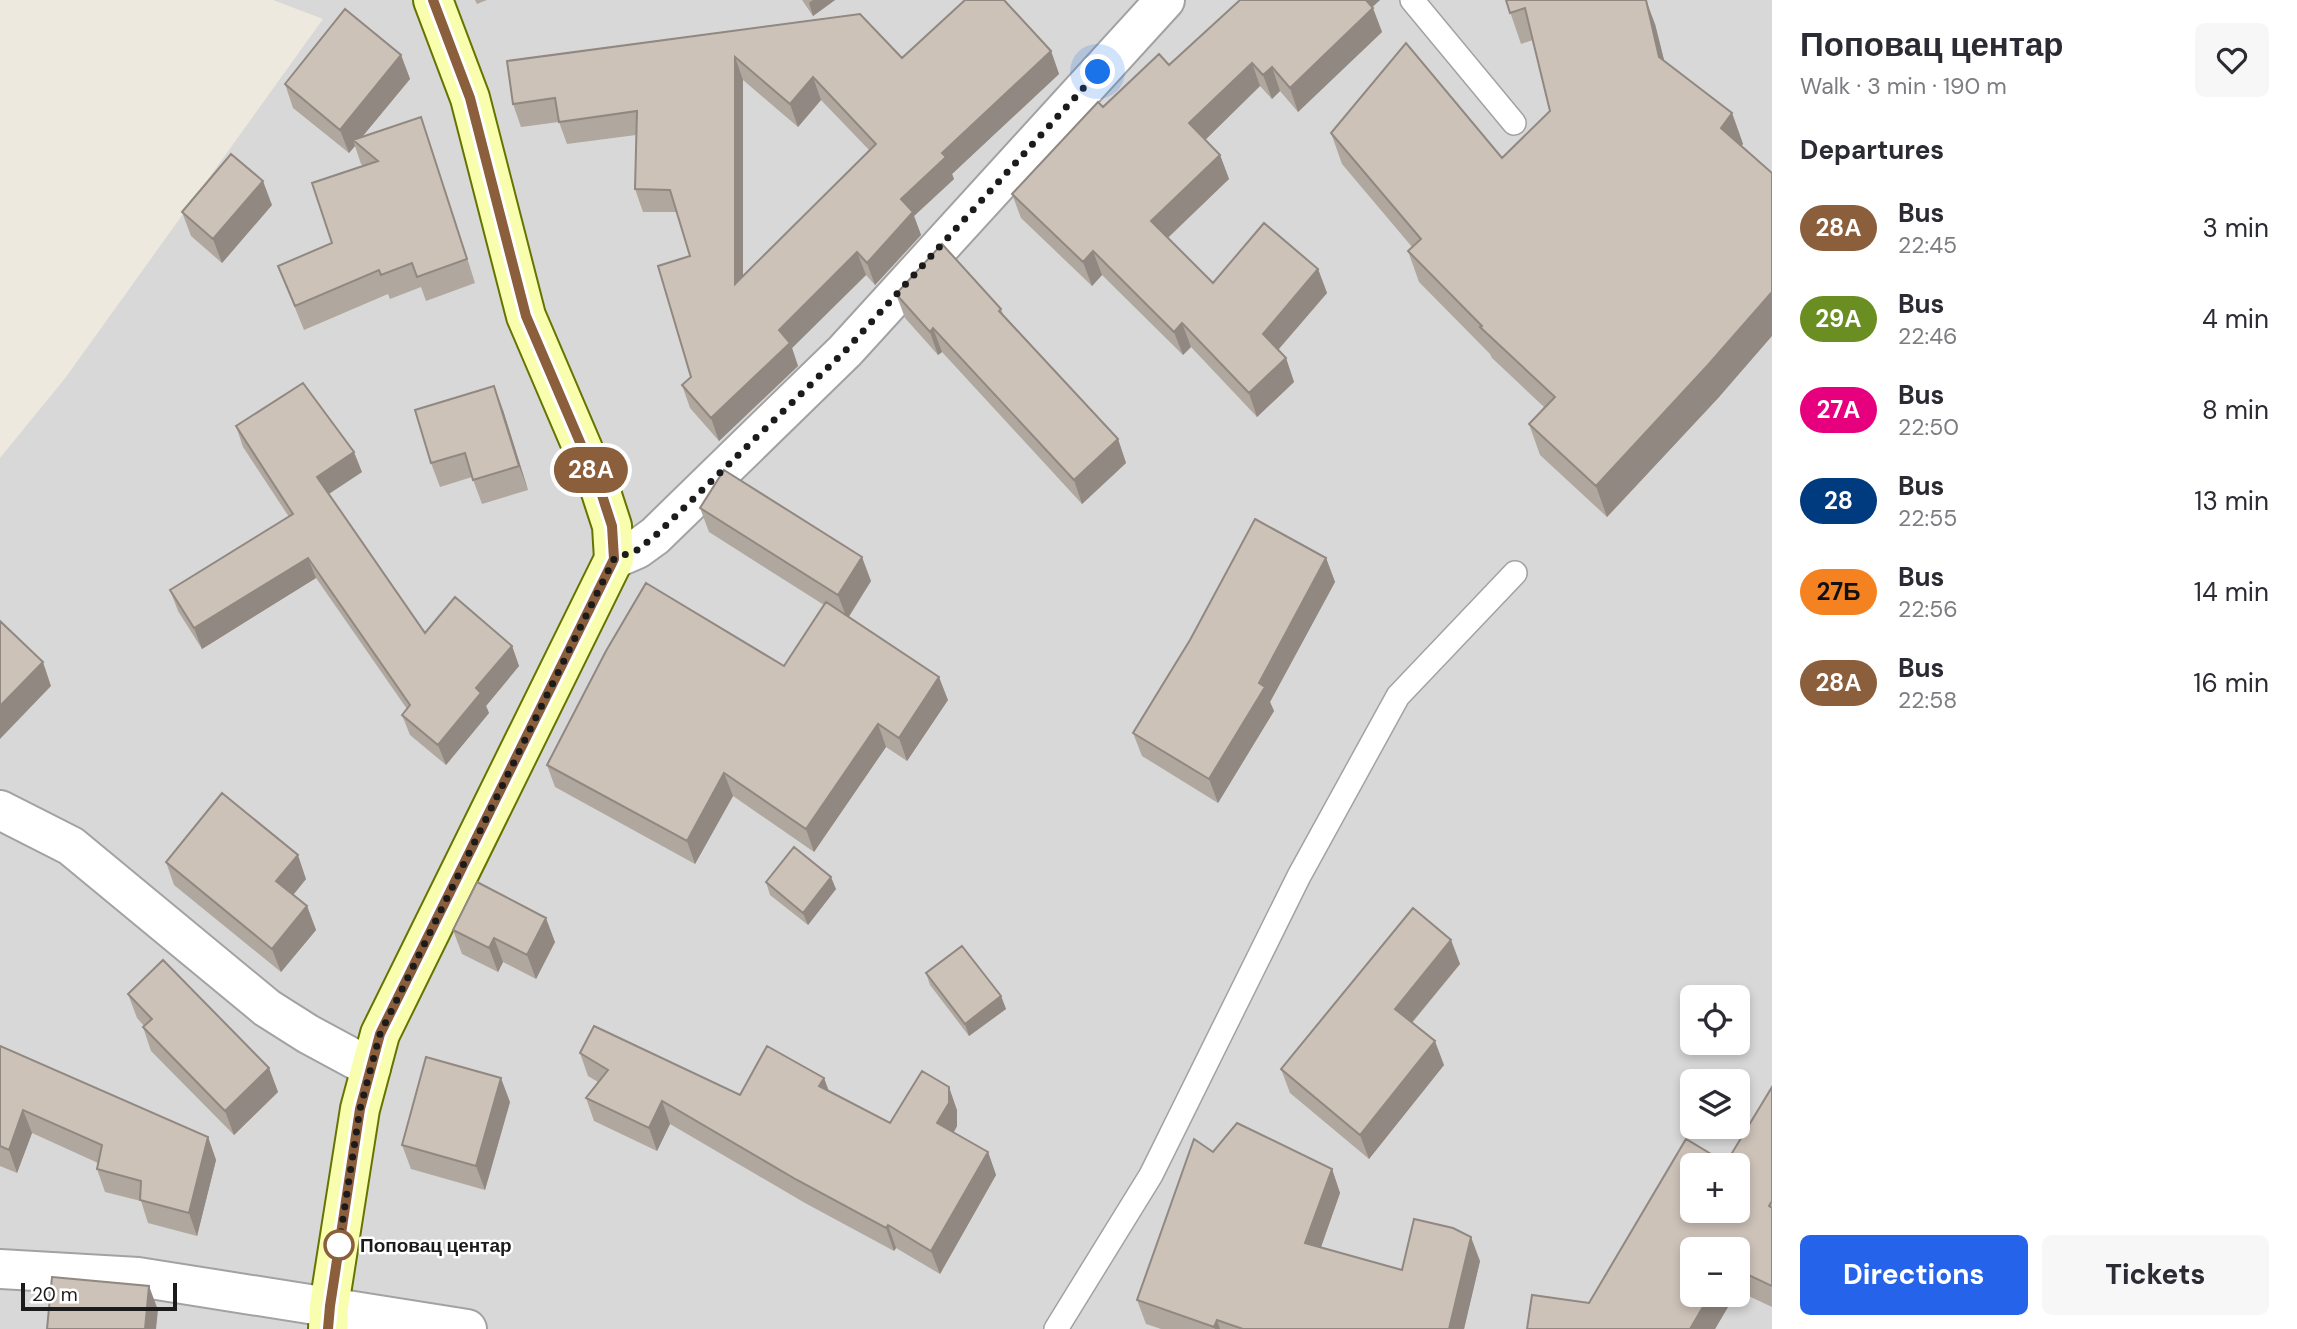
<!DOCTYPE html>
<meta charset="utf-8">
<style>
:root{--surface:#fff;--page:#f7f7f7;--text:#2b2b33;--muted:#7c7c81;--accent:#2563eb}
body{margin:0;font-family:"DM Sans",sans-serif;background:var(--page);color:var(--text);height:100vh;display:flex;flex-direction:column;font-size:26px;white-space:nowrap}
*{box-sizing:border-box;margin:0}
p{font-size:23px;color:var(--muted)}
.icon{flex:none;width:38px;height:38px;fill:none;stroke:currentColor;stroke-width:2;stroke-linecap:round;stroke-linejoin:round}
.map{position:relative;flex:1;overflow:hidden}
.side{display:flex;flex-direction:column;background:var(--surface);width:525px}
.side>*{flex:none}
.badge{padding:0 14px;border-radius:23px;font-size:24px;line-height:46px}
.buttons{position:absolute;left:1680px;top:985px;display:grid;gap:14px}
.buttons a{display:grid;place-items:center;width:70px;height:70px;border-radius:10px;background:var(--surface);box-shadow:0 4px 10px #0003;font-size:35px}
.scale{position:absolute;left:21px;bottom:18px;width:156px;box-sizing:border-box;padding-left:7px;border:4px solid #1b1b1b;border-top:0;font-size:19px;line-height:24px;white-space:nowrap;color:#1b1b1b;-webkit-text-stroke:5px #fff;paint-order:stroke}
.you{position:absolute;width:35px;height:35px;margin:-18px;border:5px solid #fff;border-radius:50%;background:#1a73e8;box-shadow:0 0 0 10px #1a73e833}
.map>.badge{position:absolute;translate:-50% -50%;box-shadow:0 0 0 4px #fff}
h2{padding:0 28px;font-size:26px;line-height:63px}
.round{display:grid;place-items:center;flex:none;width:74px;height:74px;border-radius:10px;background:var(--page)}
.headline{display:flex;align-items:center;justify-content:space-between;height:119px;padding:0 28px}
h1{font-size:33px;font-weight:700;line-height:52px}
.button{display:flex;gap:14px;margin-top:auto;padding:14px 28px}
.button a{flex:1;height:80px;border-radius:10px;background:var(--accent);color:#fff;font-size:28px;font-weight:700;line-height:80px;text-align:center}
.button a+a{background:var(--page);color:var(--text)}
ul{padding:0;list-style:none}
li{display:flex;align-items:center;gap:21px;height:91px;padding:0 28px}
li div{flex:1}
li b{display:block;font-size:26px}
li em{font-style:normal}
li .badge{min-width:77px;font-weight:700;text-align:center}
main{display:flex;flex:1;min-height:0}
.map>svg:first-child{display:block}
.residential{fill:#d9d8d8;fill-rule:evenodd}
.lines{fill:none;stroke-linecap:round;stroke-linejoin:round}
.lane-casing{stroke:#a2a2a2;stroke-width:26}
.street-casing{stroke:#a2a2a2;stroke-width:42}
.secondary-casing{stroke:#657400;stroke-width:42}
.lane{stroke:#fff;stroke-width:23}
.street{stroke:#fff;stroke-width:38}
.secondary{stroke:#f8fead;stroke-width:38}
.wall{fill:#b0a79e;fill-rule:evenodd}
.shaded-wall{fill:#908881}
.building{fill:#cdc2b8;stroke:#908881;stroke-width:2;fill-rule:evenodd}
.line-casing{stroke:#fff;stroke-width:16}
.line{stroke:#8b5e3c;stroke-width:10}
.walk{stroke:#1b1b1b;stroke-width:7;stroke-dasharray:0 12.6}
.stop-dot{fill:#fff;stroke:#8b5e3c;stroke-width:3.5}
.labels{text-anchor:middle;dominant-baseline:central;stroke-width:5;stroke-linejoin:round;paint-order:stroke}
.stop-label{font-size:19px;font-weight:bold;fill:#1b1b1b;stroke:#fff;text-anchor:start}
</style>
<main>
<div class="map">
<svg width="1772" height="1329" viewBox="0 0 1772 1329">
<rect width="100%" height="100%" fill="#eee9df"/>
<!-- residential -->
<path class="residential" d="M 273,0 L 1772,0 L 1772,1329 L 0,1329 L 0,458 L 66,377 L 323,19 ZM 1692,998 L 1738,998 L 1738,1043 L 1692,1043 ZM 1692,1082 L 1738,1082 L 1738,1127 L 1692,1127 ZM 1692,1166 L 1738,1166 L 1738,1211 L 1692,1211 ZM 1692,1250 L 1738,1250 L 1738,1295 L 1692,1295 Z"/>
<g class="lines">
<!-- lane casing -->
<g class="lane-casing">
<path id="lane" d="M 1412,0 L 1514,123
M 1056,1329 L 1151,1175 L 1299,876 L 1398,696 L 1515,573"/>
</g>
<!-- street casing -->
<g class="street-casing">
<path id="street" d="M 614,559 L 637,549 L 655,536 L 845,351 L 1165,0
M 0,810 L 71,846 L 267,1008 L 308,1034 L 371,1068
M 0,1269 L 138,1277 L 467,1329"/>
</g>
<!-- secondary casing -->
<g class="secondary-casing">
<path id="secondary" d="M 328,1329 L 329,1306 L 360,1109 L 380,1034 L 614,559 L 612,526 L 600,489 L 526,316 L 470,98 L 433,0"/>
</g>
<!-- lane -->
<use href="#lane" class="lane"/>
<!-- street -->
<use href="#street" class="street"/>
<!-- secondary -->
<use href="#secondary" class="secondary"/>
</g>
<!-- wall -->
<path class="wall" d="M 475,0 L 487,0 L 477,4 Z
M 802,0 L 835,0 L 813,16 Z
M 1240,0 L 1380,0 L 1372,7 L 1382,32 L 1298,112 L 1280,91 L 1272,99 L 1260,86 L 1205,140 L 1220,155 L 1229,179 L 1168,238 L 1213,283 L 1318,269 L 1327,293 L 1278,350 L 1286,358 L 1294,382 L 1257,417 L 1191,347 L 1183,355 L 1102,275 L 1092,286 L 1021,218 L 1012,194 L 1103,107 L 1169,65 Z
M 1506,0 L 1655,24 L 1664,60 L 1732,113 L 1743,144 L 1741,146 L 1720,396 L 1607,517 L 1540,455 L 1529,424 L 1544,407 L 1492,358 L 1490,354 L 1419,282 L 1408,251 L 1412,247 L 1342,164 L 1331,133 L 1502,158 L 1550,111 L 1533,40 L 1521,44 Z
M 860,14 L 902,58 L 1051,51 L 1059,74 L 952,174 L 954,179 L 914,216 L 921,235 L 875,285 L 866,275 L 792,348 L 798,366 L 719,441 L 690,408 L 682,385 L 691,377 L 690,256 L 677,212 L 643,212 L 635,189 L 636,135 L 567,144 L 559,122 L 521,127 L 513,104 ZM 743,80 L 798,127 L 821,100 L 870,151 L 743,276 Z
M 401,55 L 410,79 L 362,137 L 429,141 L 475,283 L 426,301 L 421,287 L 390,299 L 388,294 L 304,330 L 278,266 L 332,243 L 364,166 L 361,164 L 355,146 L 349,153 L 293,108 L 285,84 Z
M 272,205 L 222,263 L 191,236 L 182,212 Z
M 896,294 L 1001,309 L 1003,314 L 1118,439 L 1126,463 L 1082,504 L 942,352 L 938,355 L 905,318 Z
M 503,410 L 528,490 L 482,504 L 472,477 L 440,487 L 431,463 Z
M 236,426 L 362,472 L 329,494 L 425,633 L 512,646 L 519,666 L 486,706 L 489,713 L 446,765 L 410,735 L 402,715 L 407,709 L 316,578 L 202,649 L 178,611 L 170,590 L 289,517 L 243,447 Z
M 700,508 L 871,581 L 849,617 L 948,700 L 907,761 L 886,747 L 814,852 L 733,796 L 695,864 L 555,787 L 547,765 L 784,666 L 824,605 L 709,532 Z
M 1326,558 L 1335,582 L 1270,702 L 1274,711 L 1218,803 L 1142,756 L 1133,733 Z
M 166,862 L 306,879 L 293,895 L 307,906 L 316,930 L 281,972 L 174,885 Z
M 766,882 L 836,889 L 808,925 L 770,895 Z
M 453,930 L 555,942 L 536,979 L 503,962 L 498,972 L 462,954 Z
M 1451,940 L 1460,964 L 1412,1023 L 1444,1065 L 1369,1159 L 1290,1093 L 1281,1069 Z
M 926,973 L 1001,996 L 1006,1009 L 969,1036 L 930,985 Z
M 128,994 L 269,1068 L 278,1092 L 234,1135 L 151,1051 L 143,1027 L 144,1026 L 137,1018 Z
M 0,1046 L 208,1137 L 216,1160 L 197,1236 L 148,1223 L 141,1201 L 105,1192 L 97,1169 L 98,1163 L 32,1133 L 17,1173 L 0,1166 Z
M 580,1053 L 740,1095 L 824,1078 L 829,1091 L 890,1123 L 957,1110 L 957,1126 L 954,1132 L 988,1152 L 996,1175 L 940,1274 L 896,1248 L 894,1251 L 805,1203 L 670,1124 L 657,1151 L 594,1121 L 586,1098 L 598,1082 L 588,1076 Z
M 1772,1087 L 1772,1307 L 1738,1291 L 1738,1250 L 1692,1295 L 1735,1295 L 1715,1329 L 1527,1329 L 1589,1303 L 1726,1163 Z
M 510,1102 L 485,1190 L 411,1169 L 402,1145 Z
M 1213,1152 L 1332,1169 L 1340,1193 L 1321,1247 L 1402,1270 L 1480,1261 L 1464,1329 L 1161,1329 L 1146,1324 L 1137,1300 Z"/>
<!-- shaded-wall -->
<path class="shaded-wall" d="M 813,0 L 835,0 L 813,16 L 809,3 Z
M 1361,0 L 1380,0 L 1366,13 Z
M 1646,0 L 1655,24 L 1671,88 L 1659,57 Z
M 1373,8 L 1382,32 L 1298,112 L 1290,88 Z
M 1051,51 L 1059,74 L 952,174 L 954,179 L 914,216 L 921,235 L 875,285 L 867,263 L 901,199 L 942,153 Z
M 401,55 L 410,79 L 357,143 L 353,140 L 355,146 L 349,153 L 340,130 Z
M 735,57 L 743,80 L 743,307 L 735,284 Z
M 1252,63 L 1260,86 L 1198,147 L 1189,123 Z
M 1272,67 L 1280,91 L 1272,99 L 1263,75 Z
M 813,77 L 821,100 L 798,127 L 790,104 Z
M 1732,113 L 1743,144 L 1732,158 L 1721,128 Z
M 421,117 L 429,141 L 475,283 L 467,259 Z
M 1220,155 L 1229,179 L 1160,245 L 1151,221 Z
M 263,181 L 272,205 L 222,263 L 213,239 Z
M 1093,251 L 1102,275 L 1092,286 L 1083,262 Z
M 857,252 L 866,275 L 792,348 L 798,366 L 719,441 L 711,418 L 779,330 Z
M 1318,269 L 1327,293 L 1271,358 L 1263,334 Z
M 1772,292 L 1772,336 L 1720,396 L 1607,517 L 1596,486 Z
M 1182,323 L 1191,347 L 1183,355 L 1174,332 Z
M 933,328 L 942,352 L 938,355 L 930,332 Z
M 1286,358 L 1294,382 L 1257,417 L 1249,393 Z
M 494,386 L 503,410 L 528,490 L 519,466 Z
M 1118,439 L 1126,463 L 1082,504 L 1074,480 Z
M 354,452 L 362,472 L 324,497 L 317,477 Z
M 862,557 L 871,581 L 847,619 L 838,595 Z
M 308,558 L 316,578 L 202,649 L 194,628 Z
M 1326,558 L 1335,582 L 1270,702 L 1274,711 L 1218,803 L 1209,779 Z
M 512,646 L 519,666 L 486,706 L 489,713 L 446,765 L 438,745 L 476,688 Z
M 43,662 L 51,686 L 0,739 L 0,706 Z
M 939,677 L 948,700 L 907,761 L 899,738 Z
M 878,724 L 886,747 L 814,852 L 806,829 Z
M 724,773 L 733,796 L 695,864 L 687,841 Z
M 298,855 L 306,879 L 285,905 L 276,881 Z
M 831,877 L 836,889 L 808,925 L 803,913 Z
M 307,906 L 316,930 L 281,972 L 272,949 Z
M 546,918 L 555,942 L 536,979 L 527,955 Z
M 494,938 L 503,962 L 498,972 L 489,948 Z
M 1451,940 L 1460,964 L 1403,1033 L 1395,1009 Z
M 1001,996 L 1006,1009 L 969,1036 L 965,1024 Z
M 1435,1041 L 1444,1065 L 1369,1159 L 1360,1135 Z
M 269,1068 L 278,1092 L 234,1135 L 225,1111 Z
M 501,1078 L 510,1102 L 485,1190 L 476,1166 Z
M 824,1078 L 832,1101 L 819,1086 Z
M 949,1087 L 957,1110 L 957,1126 L 946,1146 L 937,1123 Z
M 662,1101 L 670,1124 L 657,1151 L 649,1128 Z
M 23,1110 L 32,1133 L 17,1173 L 9,1150 Z
M 208,1137 L 216,1160 L 197,1236 L 189,1213 Z
M 988,1152 L 996,1175 L 940,1274 L 931,1251 Z
M 1332,1169 L 1340,1193 L 1314,1267 L 1305,1243 Z
M 888,1225 L 896,1248 L 894,1251 L 886,1228 Z
M 1471,1237 L 1480,1261 L 1464,1329 L 1449,1329 Z
M 149,1286 L 158,1310 L 156,1329 L 145,1329 Z
M 1710,1295 L 1735,1295 L 1715,1329 L 1690,1329 Z
M 1217,1320 L 1220,1329 L 1215,1329 L 1214,1327 Z"/>
<!-- building -->
<path class="building" d="M 965,0 L 1004,0 L 1051,51 L 942,153 L 946,157 L 901,199 L 913,212 L 867,263 L 857,252 L 779,330 L 790,343 L 711,418 L 682,385 L 691,377 L 658,266 L 690,256 L 670,190 L 635,189 L 637,111 L 559,122 L 555,98 L 513,104 L 507,61 L 860,14 L 902,58 ZM 735,57 L 790,104 L 813,77 L 876,144 L 735,284 Z
M 1240,0 L 1366,0 L 1373,8 L 1290,88 L 1272,67 L 1263,75 L 1252,63 L 1189,123 L 1220,155 L 1151,221 L 1213,283 L 1264,223 L 1318,269 L 1263,334 L 1286,358 L 1249,393 L 1182,323 L 1174,332 L 1093,251 L 1083,262 L 1012,194 L 1098,102 L 1103,107 L 1159,54 L 1169,65 Z
M 1506,0 L 1646,0 L 1659,57 L 1732,113 L 1721,128 L 1772,173 L 1772,292 L 1708,365 L 1596,486 L 1529,424 L 1555,397 L 1480,327 L 1482,326 L 1408,251 L 1421,239 L 1331,133 L 1406,43 L 1502,158 L 1550,111 L 1525,8 L 1510,13 Z
M 345,9 L 401,55 L 340,130 L 285,84 Z
M 421,117 L 467,259 L 417,277 L 412,263 L 381,275 L 379,270 L 295,306 L 278,266 L 332,243 L 312,183 L 378,161 L 353,140 Z
M 231,154 L 263,181 L 213,239 L 182,212 Z
M 942,244 L 1001,309 L 999,311 L 1118,439 L 1074,480 L 933,328 L 930,332 L 896,294 Z
M 303,383 L 354,452 L 317,477 L 425,633 L 455,597 L 512,646 L 476,688 L 481,693 L 438,745 L 402,715 L 410,705 L 308,558 L 194,628 L 170,590 L 293,514 L 236,426 Z
M 494,386 L 519,466 L 473,480 L 465,453 L 431,463 L 415,410 Z
M 724,470 L 862,557 L 838,595 L 700,508 Z
M 1255,519 L 1326,558 L 1259,683 L 1265,687 L 1209,779 L 1133,733 L 1190,640 Z
M 646,583 L 784,666 L 826,602 L 939,677 L 899,738 L 878,724 L 806,829 L 724,773 L 687,841 L 547,765 L 606,651 Z
M 0,621 L 43,662 L 0,706 Z
M 222,793 L 298,855 L 276,881 L 307,906 L 272,949 L 166,862 Z
M 794,847 L 831,877 L 803,913 L 766,882 Z
M 477,882 L 546,918 L 527,955 L 494,938 L 489,948 L 453,930 Z
M 1413,908 L 1451,940 L 1395,1009 L 1435,1041 L 1360,1135 L 1281,1069 Z
M 962,946 L 1001,996 L 965,1024 L 926,973 Z
M 163,960 L 269,1068 L 225,1111 L 143,1027 L 152,1019 L 128,994 Z
M 594,1026 L 740,1095 L 767,1046 L 824,1078 L 819,1086 L 890,1123 L 922,1071 L 949,1087 L 949,1103 L 937,1123 L 988,1152 L 931,1251 L 888,1225 L 886,1228 L 797,1180 L 662,1101 L 649,1128 L 586,1098 L 608,1070 L 580,1053 Z
M 0,1046 L 208,1137 L 189,1213 L 140,1200 L 141,1181 L 97,1169 L 102,1145 L 23,1110 L 9,1150 L 0,1146 Z
M 426,1057 L 501,1078 L 476,1166 L 402,1145 Z
M 1772,1087 L 1772,1201 L 1769,1206 L 1772,1208 L 1772,1286 L 1738,1270 L 1738,1250 L 1692,1250 L 1692,1295 L 1710,1295 L 1690,1329 L 1527,1329 L 1532,1295 L 1589,1303 L 1686,1139 L 1726,1163 ZM 1692,1166 L 1738,1166 L 1738,1211 L 1692,1211 Z
M 1237,1123 L 1332,1169 L 1305,1243 L 1402,1270 L 1414,1219 L 1453,1228 L 1471,1237 L 1449,1329 L 1243,1329 L 1217,1320 L 1214,1327 L 1137,1300 L 1194,1139 L 1213,1152 Z
M 52,1277 L 149,1286 L 145,1329 L 47,1329 Z"/>
<g class="lines">
<!-- line casing -->
<g class="line-casing">
<path id="line" d="M 328,1329 L 330,1306 L 360,1109 L 380,1034 L 614,559 L 612,526 L 600,489 L 526,316 L 470,98 L 433,0"/>
</g>
<!-- line -->
<use href="#line" class="line"/>
<!-- walk -->
<path class="walk" d="M 339,1245 L 337,1257 L 360,1109 L 380,1034 L 614,559 L 637,550 L 655,536 L 845,351 L 1098,72"/>
</g>
<!-- markers -->
<circle class="stop-dot" cx="339" cy="1245" r="14"/>
<g class="labels">
<!-- stop labels -->
<g class="stop-label">
<text x="360" y="1245">Поповац центар</text>
</g>
</g>
</svg>
<div class="buttons">
<a><svg class="icon" aria-label="locate" viewBox="0 0 24 24"><circle cx="12" cy="12" r="6"/><path d="M12 2v4M12 18v4M2 12h4M18 12h4"/></svg></a>
<a><svg class="icon" aria-label="layers" viewBox="0 0 24 24"><path d="M12 4l9 5-9 5-9-5zM3 14l9 5 9-5"/></svg></a>
<a>+</a>
<a>−</a>
</div>
<div class="scale">20 m</div>
<div class="you" style="left:1098px;top:72px"></div>
<b class="badge" style="left:591px;top:470px;background:#8b5e3c;color:#fff">28А</b>
</div>
<section class="side">
<div class="headline"><div><h1>Поповац центар</h1><p>Walk · 3 min · 190 m</p></div><a class="round"><svg class="icon" aria-label="heart" viewBox="0 0 24 24"><path d="M12 20l-8-8c-3-5 5-10 8-4 3-6 11-1 8 4z"/></svg></a></div>
<h2>Departures</h2>
<ul>
<li><span class="badge" style="background:#8b5e3c;color:#fff">28А</span><div><b>Bus</b><p>22:45</p></div><em>3 min</em></li>
<li><span class="badge" style="background:#6b8e23;color:#fff">29А</span><div><b>Bus</b><p>22:46</p></div><em>4 min</em></li>
<li><span class="badge" style="background:#e6007e;color:#fff">27А</span><div><b>Bus</b><p>22:50</p></div><em>8 min</em></li>
<li><span class="badge" style="background:#003b80;color:#fff">28</span><div><b>Bus</b><p>22:55</p></div><em>13 min</em></li>
<li><span class="badge" style="background:#f58220;color:#111">27Б</span><div><b>Bus</b><p>22:56</p></div><em>14 min</em></li>
<li><span class="badge" style="background:#8b5e3c;color:#fff">28А</span><div><b>Bus</b><p>22:58</p></div><em>16 min</em></li>
</ul>
<div class="button"><a>Directions</a><a>Tickets</a></div>
</section>
</main>
